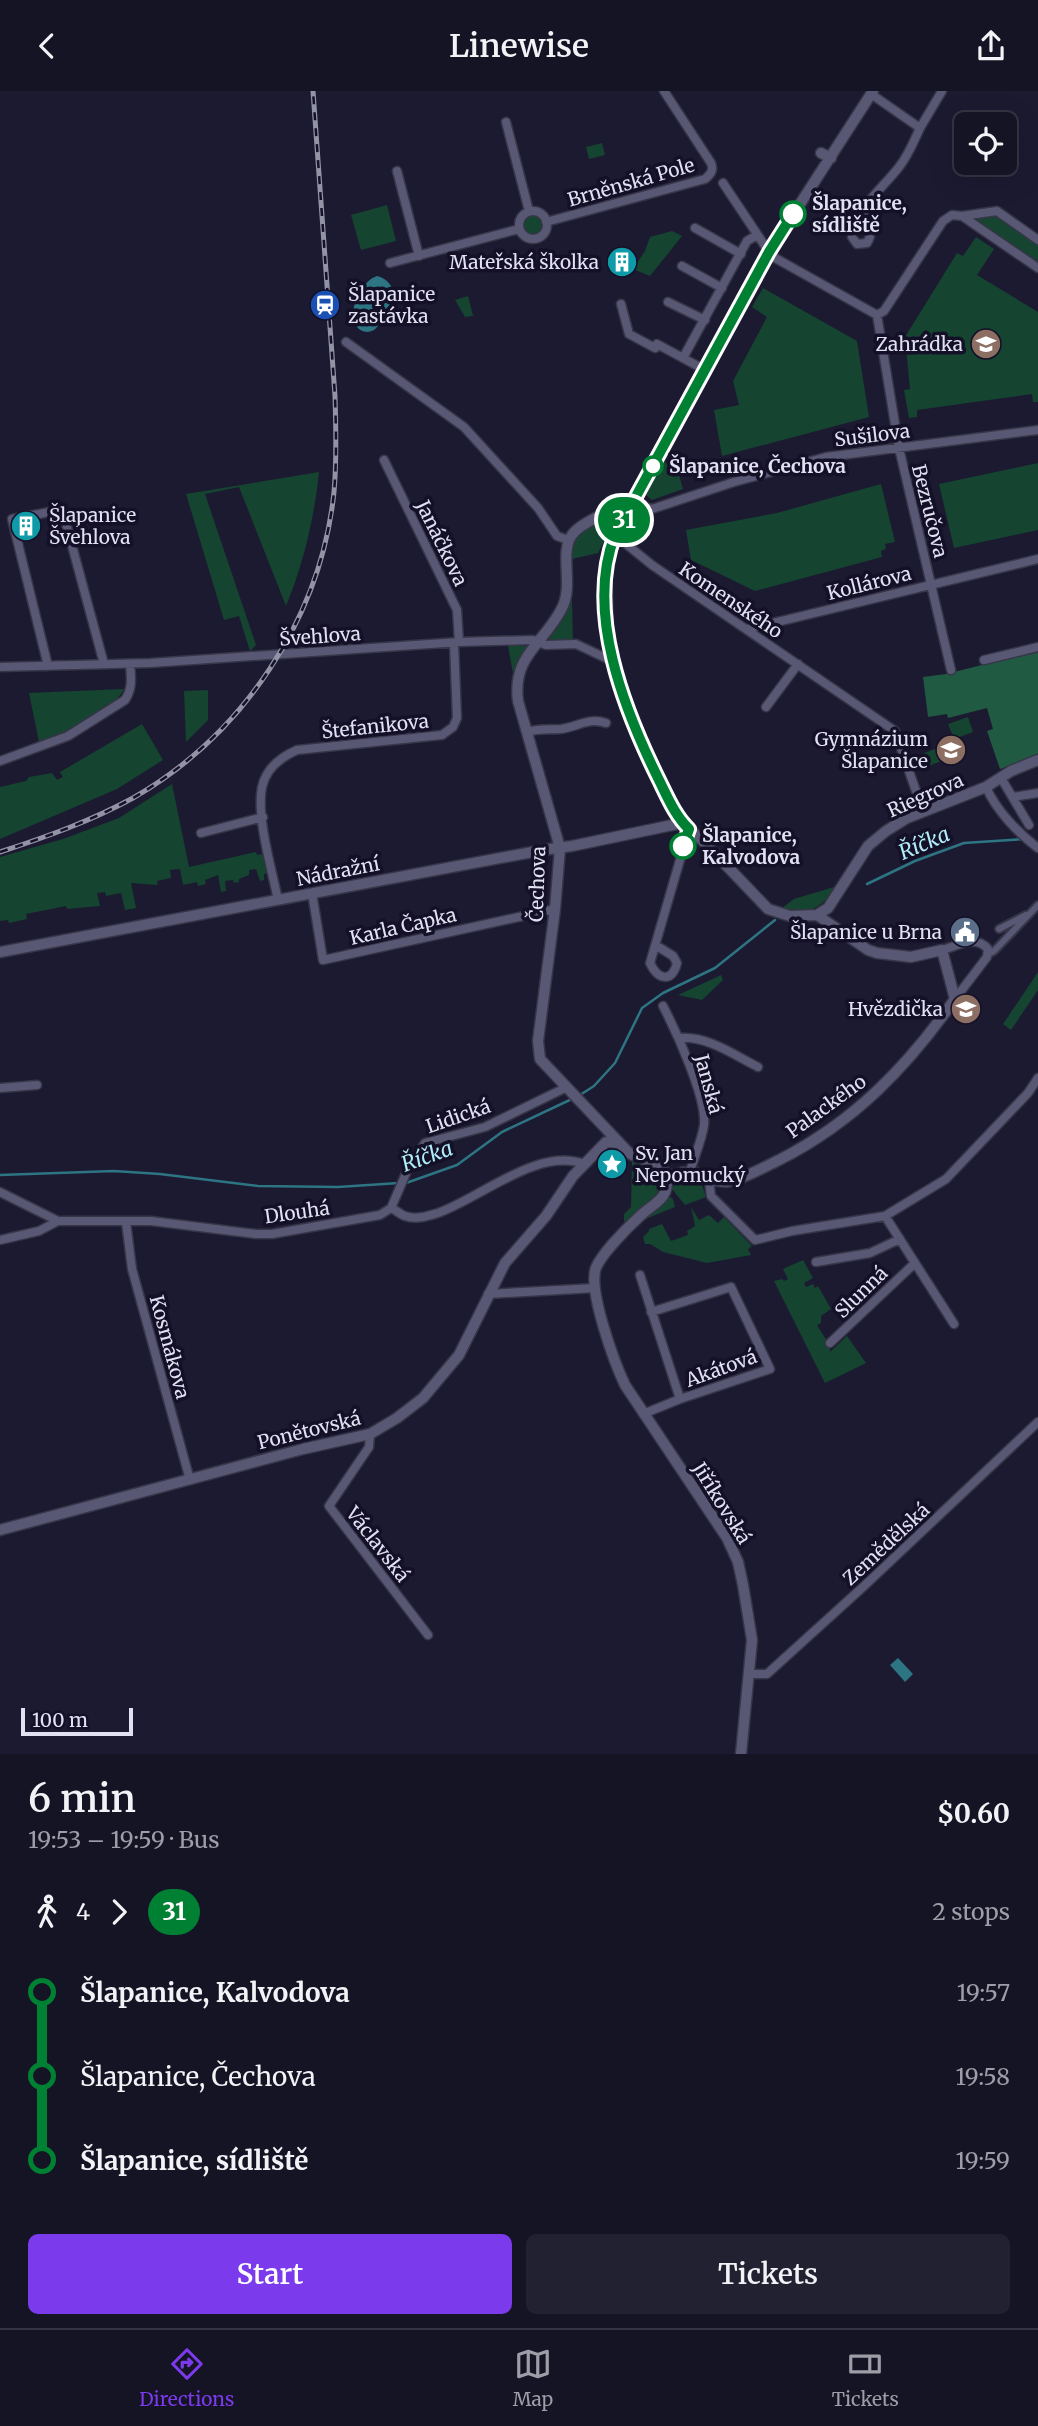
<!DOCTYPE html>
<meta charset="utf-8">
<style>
:root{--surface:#151425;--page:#222132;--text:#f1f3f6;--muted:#9d9ea7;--line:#343342;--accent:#7c3aed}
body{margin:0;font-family:Merriweather,serif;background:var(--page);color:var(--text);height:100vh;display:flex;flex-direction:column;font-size:26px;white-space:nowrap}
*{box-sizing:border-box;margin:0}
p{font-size:23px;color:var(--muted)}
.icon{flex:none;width:38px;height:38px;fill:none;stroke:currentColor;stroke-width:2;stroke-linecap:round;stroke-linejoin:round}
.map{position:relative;height:1663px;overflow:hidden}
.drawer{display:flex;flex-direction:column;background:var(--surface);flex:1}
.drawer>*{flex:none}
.badge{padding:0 14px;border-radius:23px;font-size:24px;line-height:46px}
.tools{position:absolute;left:954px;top:21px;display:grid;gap:14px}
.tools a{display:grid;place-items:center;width:63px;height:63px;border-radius:10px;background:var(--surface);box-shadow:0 7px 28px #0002,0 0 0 2px var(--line);font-size:35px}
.scale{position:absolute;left:21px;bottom:18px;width:112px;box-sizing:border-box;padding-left:7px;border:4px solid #e1e1f2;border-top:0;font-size:19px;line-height:24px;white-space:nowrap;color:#e1e1f2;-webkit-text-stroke:5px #131027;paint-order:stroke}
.map>.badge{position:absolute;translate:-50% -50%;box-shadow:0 0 0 4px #fff}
.legs{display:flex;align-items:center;gap:10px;height:77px;padding:0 28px;font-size:23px}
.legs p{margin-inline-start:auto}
.summary{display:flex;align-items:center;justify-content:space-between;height:119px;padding:0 28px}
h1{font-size:38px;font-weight:600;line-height:52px}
.action{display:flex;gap:14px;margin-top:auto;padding:14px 28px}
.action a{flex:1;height:80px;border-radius:10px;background:var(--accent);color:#fff;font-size:28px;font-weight:600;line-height:80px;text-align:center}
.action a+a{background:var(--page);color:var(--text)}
ul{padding:0 28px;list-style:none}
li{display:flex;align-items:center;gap:24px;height:84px;font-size:26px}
li i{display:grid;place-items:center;width:10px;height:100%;margin:0 9px;background:currentColor}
li i::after{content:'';width:18px;height:18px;margin:-9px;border:5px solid;border-radius:50%;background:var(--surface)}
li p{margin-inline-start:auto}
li:first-child i{background:linear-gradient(#0000 50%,currentColor 0)}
li:last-child i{background:linear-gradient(currentColor 50%,#0000 0)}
header{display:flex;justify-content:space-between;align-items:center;height:91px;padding:0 28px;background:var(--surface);font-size:32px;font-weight:600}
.menu{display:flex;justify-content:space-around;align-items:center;height:98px;border-top:2px solid var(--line);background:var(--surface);font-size:19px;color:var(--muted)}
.menu a{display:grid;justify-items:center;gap:4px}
.menu .current{color:var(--accent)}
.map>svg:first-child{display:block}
.green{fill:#154430}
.forest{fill:#205a42}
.water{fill:#2d7583}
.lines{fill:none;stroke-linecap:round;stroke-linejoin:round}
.stream{stroke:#2d7583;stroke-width:2.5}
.pedestrian-casing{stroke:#373548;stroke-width:10}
.minor-casing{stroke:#373548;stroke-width:11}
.tertiary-casing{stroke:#373548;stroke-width:13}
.pedestrian{stroke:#595874;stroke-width:6}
.minor{stroke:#595874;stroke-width:8}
.tertiary{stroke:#595874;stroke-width:10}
.rail-casing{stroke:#9393a6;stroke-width:5}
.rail{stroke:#131027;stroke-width:2.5;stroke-dasharray:8;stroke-linecap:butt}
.line-1-casing{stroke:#fff;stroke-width:16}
.line-1{stroke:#008033;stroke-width:10}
.stop-1-dot{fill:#fff;stroke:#008033;stroke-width:3.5}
.labels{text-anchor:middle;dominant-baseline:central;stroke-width:7;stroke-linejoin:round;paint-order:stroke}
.street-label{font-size:19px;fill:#e1e1f2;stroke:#131027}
.stop-label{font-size:19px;font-weight:bold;fill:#e1e1f2;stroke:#131027;text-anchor:start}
.poi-label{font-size:19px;fill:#e1e1f2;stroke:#131027;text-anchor:end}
.water-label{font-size:21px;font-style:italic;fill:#b1ecf9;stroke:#131027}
</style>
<header><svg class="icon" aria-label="back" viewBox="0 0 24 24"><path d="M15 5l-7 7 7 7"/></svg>Linewise<svg class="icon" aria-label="share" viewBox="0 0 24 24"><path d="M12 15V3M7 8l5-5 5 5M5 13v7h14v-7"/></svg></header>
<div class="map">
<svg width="1038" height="1663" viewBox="0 0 1038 1663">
<rect width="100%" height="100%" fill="#1c1a31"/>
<!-- green -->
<path class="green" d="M 602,52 L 605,64 L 589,68 L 586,56 Z
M 387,114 L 396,150 L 361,159 L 351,124 Z
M 994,123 L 1038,151 L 1038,174 L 972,129 L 973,126 Z
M522 134a10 10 0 1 1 20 0a10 10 0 1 1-20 0Z
M 672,140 L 682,145 L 650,185 L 633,178 L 645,160 L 650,146 Z
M 976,146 L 994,158 L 977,184 L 1038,221 L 1038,311 L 1033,311 L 1032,303 L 917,319 L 917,326 L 909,327 L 904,299 L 910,298 L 905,246 L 957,162 L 963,165 Z
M 763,197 L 857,250 L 869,326 L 722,365 L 714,319 L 739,314 L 733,290 L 767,226 L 752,216 Z
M 468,205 L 473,225 L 465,226 L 455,209 Z
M 663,370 L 677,377 L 683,398 L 652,409 L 646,404 Z
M 1038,372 L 1038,439 L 954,457 L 939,393 Z
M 319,381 C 314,428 304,471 286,515 L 239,396 L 205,403 L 256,554 L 250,560 L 239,525 L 224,529 L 186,403 Z
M 881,393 L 895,451 L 885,453 L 886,458 L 881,460 L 882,466 L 755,500 L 691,469 L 686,439 L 777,422 Z
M 611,426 L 615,430 L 598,462 L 572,468 C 571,442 590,436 611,426 Z
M 572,510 L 573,549 L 550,549 L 546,545 L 567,511 Z
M 508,555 L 530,555 L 513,582 Z
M 124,598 C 112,622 64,642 39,651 L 29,602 Z
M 208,599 L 208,629 L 186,651 L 184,600 Z
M 968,626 L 973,641 L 954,648 L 948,633 Z
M 142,633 L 163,669 L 117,698 L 0,748 L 0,696 L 26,690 L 29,686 L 52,682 L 57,689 L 63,686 L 60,681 Z
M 940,656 L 945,669 L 922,677 L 917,665 Z
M 172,693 L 189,776 L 256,761 L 257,764 L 263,763 L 268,782 L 264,783 L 264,789 L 260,790 L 256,778 L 249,779 L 249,784 L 239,788 L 239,791 L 234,792 L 233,789 L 225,790 L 226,800 L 221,801 L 218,784 L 205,789 L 206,793 L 198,795 L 197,791 L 183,794 L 180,778 L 170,779 L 171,787 L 157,790 L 158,794 L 131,792 L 136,817 L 125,819 L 121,802 L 106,805 L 105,801 L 97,802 L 100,815 L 67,818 L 66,815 L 26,823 L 27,828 L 9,832 L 8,829 L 0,830 L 0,766 L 63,748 L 119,727 Z
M 834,796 L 835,798 C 824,814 801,831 782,817 L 794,808 Z
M 1038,881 L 1038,899 L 1011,939 L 1003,933 Z
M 721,884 L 723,889 L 702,909 L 678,904 Z
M 632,1069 C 652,1077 664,1073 663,1100 L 627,1133 L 624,1130 L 624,1123 L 631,1116 Z
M 684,1086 C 700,1087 702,1092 706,1106 L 685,1114 L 672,1098 L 677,1089 Z
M 669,1105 L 673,1108 L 675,1116 L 648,1127 L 637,1135 C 646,1124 661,1117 669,1105 Z
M 691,1116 L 699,1129 L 709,1124 L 718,1132 L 724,1126 L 752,1155 L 748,1158 L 751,1164 L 707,1172 L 663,1161 L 650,1153 L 645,1153 L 643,1146 L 649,1140 L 649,1138 L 662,1133 L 671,1150 L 688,1144 L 687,1140 L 695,1135 Z
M 803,1169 L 813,1187 L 804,1192 L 806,1196 L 813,1193 L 815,1197 L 818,1195 L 831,1218 L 821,1225 L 821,1232 L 817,1234 L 830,1255 L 830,1261 L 847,1245 L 866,1272 L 825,1292 L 774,1190 L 782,1188 L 784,1190 L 788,1188 L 783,1178 Z"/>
<!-- forest -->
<path class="forest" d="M 1038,560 L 1038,665 L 1000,678 L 987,640 L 993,638 L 987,617 L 948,627 L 947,623 L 928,626 L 923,586 L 946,583 Z"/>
<!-- water -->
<path class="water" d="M 377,185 C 390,188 398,201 390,214 C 387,218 380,221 379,226 C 376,233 381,230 377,236 C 372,243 361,242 357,236 C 346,221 361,190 377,185 Z
M 898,1567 L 913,1583 L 905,1591 L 890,1574 Z"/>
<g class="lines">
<!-- stream -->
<path class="stream" d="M 867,793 L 915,770 L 964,752 L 1024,748
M 580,1004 L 594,995 L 615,972 L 642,917 L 663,902 L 715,877 L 775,829
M 0,1084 L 114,1080 L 160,1083 L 258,1095 L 338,1096 L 399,1092
M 406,1092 L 457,1074 L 502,1041 L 574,1007"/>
<!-- pedestrian casing -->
<g class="pedestrian-casing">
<path id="pedestrian" d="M 999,838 L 1026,824
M 988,863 L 994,860 L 1038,814"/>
</g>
<!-- minor casing -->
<g class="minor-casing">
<path id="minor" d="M 871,3 L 920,37 L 942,0
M 506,31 L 529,120
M 397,80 L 419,165
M 723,92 L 769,161
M 865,118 C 870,129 874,141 867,152 L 857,153 L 852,146 C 855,118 883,97 899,76 C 908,65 914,50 920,37
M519 134a14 14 0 1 1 28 0a14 14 0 1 1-28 0Z
M 962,125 L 1038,177
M 546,131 L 705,88 C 711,83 714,79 711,72 L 664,0
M 695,137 L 741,163
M 768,163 L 877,224
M 390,172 L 519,138
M 682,175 L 722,197
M 668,211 L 705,229
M 621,213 L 629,243 L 655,257 L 657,253 L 705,279
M 877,224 L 899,357 L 951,579
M 877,224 L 884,220 L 943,130 L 952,124 L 962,125 L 997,120 L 1038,149
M 346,251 L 464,336 L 538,417 L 557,445 L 568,449
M 683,267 L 747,150 L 757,144
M 384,369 L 457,519 L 459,551
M 633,414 L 652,418 L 734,391 L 826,366 L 1038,339
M 615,444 L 652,474 L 895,640 L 923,720
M 748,538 L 1038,468
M 984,569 L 1038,556
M 48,575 L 12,428 L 60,419 L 64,425 L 104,573
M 0,576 L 150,572 L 459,551 L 533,549 L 546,554 L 576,553 L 612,570
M 766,616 L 798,573
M 527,641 C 541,637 548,639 561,638 C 578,636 588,626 606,632
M 0,670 L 68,645 L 125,609 C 133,597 131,586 130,573
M 1001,687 L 1029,734
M 986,696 C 996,719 1018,742 1038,757
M 1013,706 L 1038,702
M 201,742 L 263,726
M 312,802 L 323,869 L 555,818
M 278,809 C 272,779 256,726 262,696 C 266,678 281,666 297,659 L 442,644 L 453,636 L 457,627 L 454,552
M 657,855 L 673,865 L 677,872 C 672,892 658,889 650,872 L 689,738
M 942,859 C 957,855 976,843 988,858 L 987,866 L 955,908
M 663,915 C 676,940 707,1007 704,1034 C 702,1049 694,1066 690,1081
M 680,947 C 708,945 734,964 758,976
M 0,997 L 37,994
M 709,1090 L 711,1105 L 755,1149 L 792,1140 L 885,1125 L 946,1088 L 1028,1002 L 1038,987
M 0,1101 L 58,1130
M 391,1117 L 407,1080 L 425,1052 L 485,1036 L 567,996
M 391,1117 C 396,1119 401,1124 405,1125 C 416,1129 428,1125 438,1122 C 482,1106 538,1056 584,1073
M 885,1125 L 954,1233
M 126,1131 L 132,1178 L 190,1389
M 0,1149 L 39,1140 L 58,1130 L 151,1130 L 256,1143 L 272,1143 L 380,1124 L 391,1117
M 816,1171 L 870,1162 L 900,1148
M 640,1184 L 680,1308
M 488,1203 L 595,1197
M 830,1252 L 915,1172
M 643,1323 L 680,1308 L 770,1278 L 731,1196 L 651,1221
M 370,1343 L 369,1356 L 329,1415 L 428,1544
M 749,1583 L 767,1583 L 863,1496 L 1038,1331"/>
</g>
<!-- tertiary casing -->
<g class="tertiary-casing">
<path id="tertiary" d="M 821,62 L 831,67
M 633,414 C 617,416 581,431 572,444 C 559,462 574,494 562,517 C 544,553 512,564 518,610 L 560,757 L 555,818 L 538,950 L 540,968 L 629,1062 C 643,1071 659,1069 667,1085 C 674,1084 682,1081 689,1081 C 704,1081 711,1093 730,1090 C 746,1087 764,1076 779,1069 C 854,1031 907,976 955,908 L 942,859 L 911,866 L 877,862 L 868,859 L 817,824 L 790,825 L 768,818 L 702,749 L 682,732 L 650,670 L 620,597 L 608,545 L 606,474 L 615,444 L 633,414 L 769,161 L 873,0
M 817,824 L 828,817 L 868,755 L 886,740 L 907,727 L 986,696 L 1011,680 L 1038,669
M 0,861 L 543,759 L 572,755 L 682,732
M 667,1085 C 669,1110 654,1111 639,1126 C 627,1137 598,1166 595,1180 C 590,1204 614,1271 625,1294 L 727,1447 L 738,1471 L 743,1494 L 752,1549 L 741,1663
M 0,1439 L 303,1358 L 370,1343 L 397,1327 L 423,1307 L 459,1264 L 505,1172 L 546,1125 L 573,1085 L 606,1051 L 619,1052"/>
</g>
<!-- pedestrian -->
<use href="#pedestrian" class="pedestrian"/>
<!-- minor -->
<use href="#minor" class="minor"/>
<!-- tertiary -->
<use href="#tertiary" class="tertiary"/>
<!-- rail casing -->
<g class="rail-casing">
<path id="rail" d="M 0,761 C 46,746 91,730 133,707 C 243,644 321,527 334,401 C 337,369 336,337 335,305 L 313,0"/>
</g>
<!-- rail -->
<use href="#rail" class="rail"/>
</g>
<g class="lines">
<!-- line-1 casing -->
<g class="line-1-casing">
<path id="line-1" d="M 683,755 L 689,738 C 675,725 667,705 658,687 C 624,618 585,520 615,444 L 769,161 L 793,123"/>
</g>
<!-- line-1 -->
<use href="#line-1" class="line-1"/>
</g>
<!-- icons -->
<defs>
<g id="building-disc" transform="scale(1.575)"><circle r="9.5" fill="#0f9aa8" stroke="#131027"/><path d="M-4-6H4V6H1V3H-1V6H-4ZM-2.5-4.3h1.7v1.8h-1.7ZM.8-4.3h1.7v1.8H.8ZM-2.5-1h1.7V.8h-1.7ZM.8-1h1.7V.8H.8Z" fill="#fff"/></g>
<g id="station-disc" transform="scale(1.575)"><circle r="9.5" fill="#1a4fb4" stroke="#131027"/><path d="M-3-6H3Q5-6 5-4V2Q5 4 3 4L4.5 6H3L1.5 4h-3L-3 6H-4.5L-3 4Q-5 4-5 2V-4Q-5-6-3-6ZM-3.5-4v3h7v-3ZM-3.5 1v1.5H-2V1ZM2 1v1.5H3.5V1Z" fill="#fff"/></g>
<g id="school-disc" transform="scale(1.575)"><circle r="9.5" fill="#8d6e63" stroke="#131027"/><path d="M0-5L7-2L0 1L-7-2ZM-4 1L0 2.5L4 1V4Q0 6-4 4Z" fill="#fff"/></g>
<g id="civic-disc" transform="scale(1.575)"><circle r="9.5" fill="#5c6f8a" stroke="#131027"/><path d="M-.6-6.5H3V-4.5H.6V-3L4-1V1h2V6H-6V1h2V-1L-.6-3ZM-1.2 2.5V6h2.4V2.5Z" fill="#fff"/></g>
<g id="sight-disc" transform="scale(1.575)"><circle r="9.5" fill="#0f9aa8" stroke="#131027"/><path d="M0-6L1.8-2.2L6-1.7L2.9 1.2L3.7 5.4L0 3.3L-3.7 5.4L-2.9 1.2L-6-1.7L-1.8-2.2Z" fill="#fff"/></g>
</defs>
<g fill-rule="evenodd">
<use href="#building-disc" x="622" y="171"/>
<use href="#station-disc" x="325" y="214"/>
<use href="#school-disc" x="986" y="253"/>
<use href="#building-disc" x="26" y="435"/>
<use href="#school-disc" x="951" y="659"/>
<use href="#civic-disc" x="965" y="841"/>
<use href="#school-disc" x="966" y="918"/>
<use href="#sight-disc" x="612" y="1073"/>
</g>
<!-- markers -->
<g class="stop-1-dot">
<circle cx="793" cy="123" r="12"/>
<circle cx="653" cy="375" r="9"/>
<circle cx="683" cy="755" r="12"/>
</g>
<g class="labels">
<!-- street labels -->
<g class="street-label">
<text transform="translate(631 91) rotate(-16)">Brněnská Pole</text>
<text transform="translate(872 344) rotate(-7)">Sušilova</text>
<text transform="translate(930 420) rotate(76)">Bezručova</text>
<text transform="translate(442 452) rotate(64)">Janáčkova</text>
<text transform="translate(869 492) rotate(-14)">Kollárova</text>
<text transform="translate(731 509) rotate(34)">Komenského</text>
<text transform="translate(320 545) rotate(-4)">Švehlova</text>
<text transform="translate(375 635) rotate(-6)">Štefanikova</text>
<text transform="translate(925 704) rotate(-24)">Riegrova</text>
<text transform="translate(338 780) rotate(-11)">Nádražní</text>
<text transform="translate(537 793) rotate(-88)">Čechova</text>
<text transform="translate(403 835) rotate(-13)">Karla Čapka</text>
<text transform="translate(709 993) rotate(75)">Janská</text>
<text transform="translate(826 1015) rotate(-36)">Palackého</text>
<text transform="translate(458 1025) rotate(-19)">Lidická</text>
<text transform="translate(297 1121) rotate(-8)">Dlouhá</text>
<text transform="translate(861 1201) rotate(-44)">Slunná</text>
<text transform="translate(170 1256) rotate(75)">Kosmákova</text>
<text transform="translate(721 1277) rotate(-20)">Akátová</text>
<text transform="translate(309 1339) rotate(-14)">Ponětovská</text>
<text transform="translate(722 1412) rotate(58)">Jiříkovská</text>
<text transform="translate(378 1453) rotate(52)">Václavská</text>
<text transform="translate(886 1453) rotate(-43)">Zemědělská</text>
</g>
<!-- stop labels -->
<g class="stop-label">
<text x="812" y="112">Šlapanice,<tspan x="812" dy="22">sídliště</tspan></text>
<text x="669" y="375">Šlapanice, Čechova</text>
<text x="702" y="744">Šlapanice,<tspan x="702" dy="22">Kalvodova</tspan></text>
</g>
<!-- poi labels -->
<g class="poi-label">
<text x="599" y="171">Mateřská školka</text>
<text x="348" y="203" text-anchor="start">Šlapanice<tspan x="348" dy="22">zastávka</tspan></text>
<text x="963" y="253">Zahrádka</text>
<text x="49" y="424" text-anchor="start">Šlapanice<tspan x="49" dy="22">Švehlova</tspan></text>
<text x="928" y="648">Gymnázium<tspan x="928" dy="22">Šlapanice</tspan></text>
<text x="942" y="841">Šlapanice u Brna</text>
<text x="943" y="918">Hvězdička</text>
<text x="635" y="1062" text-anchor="start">Sv. Jan<tspan x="635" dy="22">Nepomucký</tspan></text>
</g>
<!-- water labels -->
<g class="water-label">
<text transform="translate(924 752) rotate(-23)">Říčka</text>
<text transform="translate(427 1065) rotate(-20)">Říčka</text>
</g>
</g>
</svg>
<div class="tools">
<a><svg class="icon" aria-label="locate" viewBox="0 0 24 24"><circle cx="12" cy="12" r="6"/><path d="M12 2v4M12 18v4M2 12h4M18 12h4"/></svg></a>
</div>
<div class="scale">100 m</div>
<b class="badge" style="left:624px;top:429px;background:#008033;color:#fff">31</b>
</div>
<section class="drawer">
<div class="summary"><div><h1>6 min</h1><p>19:53 – 19:59 · Bus</p></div><b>$0.60</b></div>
<div class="legs"><svg class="icon" aria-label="walk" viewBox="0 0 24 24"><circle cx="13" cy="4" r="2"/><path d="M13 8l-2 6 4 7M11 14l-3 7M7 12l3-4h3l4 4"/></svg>4<svg class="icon" aria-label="forward" viewBox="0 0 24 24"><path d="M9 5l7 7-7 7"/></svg><b class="badge" style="background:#008033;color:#fff">31</b><p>2 stops</p></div>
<ul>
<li><i style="color:#008033"></i><b>Šlapanice, Kalvodova</b><p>19:57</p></li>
<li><i style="color:#008033"></i><span>Šlapanice, Čechova</span><p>19:58</p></li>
<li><i style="color:#008033"></i><b>Šlapanice, sídliště</b><p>19:59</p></li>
</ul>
<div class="action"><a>Start</a><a>Tickets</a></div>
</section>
<nav class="menu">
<a class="current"><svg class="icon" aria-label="directions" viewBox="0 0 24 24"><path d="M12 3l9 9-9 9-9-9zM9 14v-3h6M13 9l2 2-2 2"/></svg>Directions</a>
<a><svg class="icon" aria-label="map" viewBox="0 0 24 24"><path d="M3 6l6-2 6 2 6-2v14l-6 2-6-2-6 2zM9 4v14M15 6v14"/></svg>Map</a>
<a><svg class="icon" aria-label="tickets" viewBox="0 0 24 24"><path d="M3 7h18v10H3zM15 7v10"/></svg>Tickets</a>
</nav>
